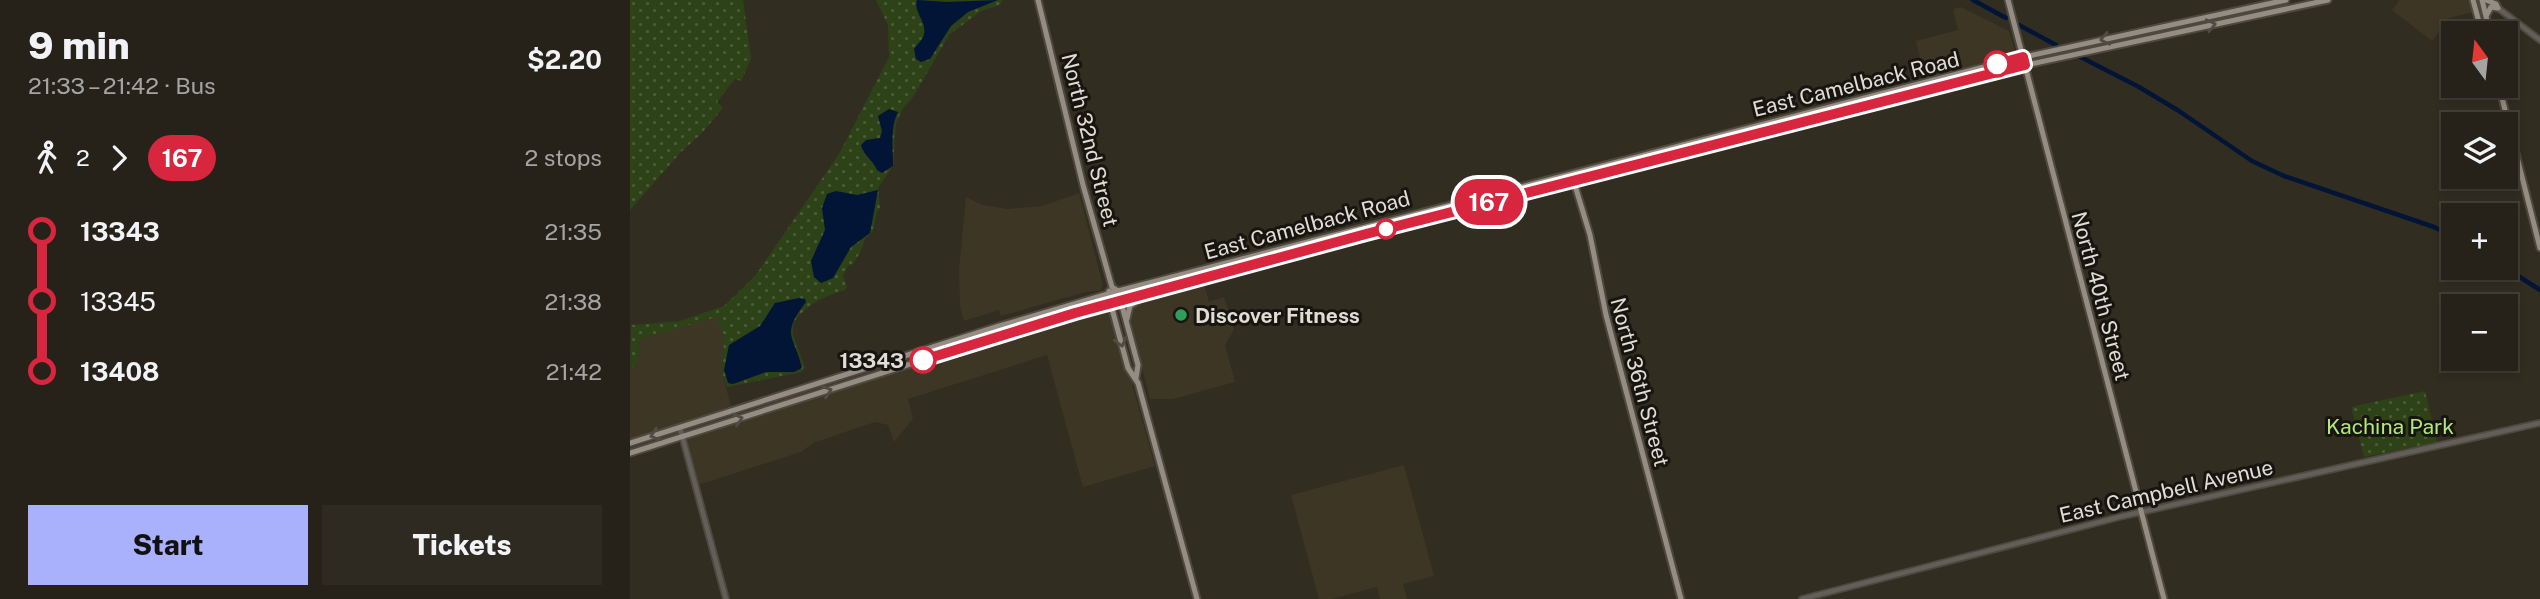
<!DOCTYPE html>
<meta charset="utf-8">
<style>
:root{--surface:#262219;--page:#2e2a22;--text:#f1f3f6;--muted:#a4a4a2;--line:#423f38;--accent:#a9b0fc}
body{margin:0;font-family:"Public Sans",sans-serif;background:var(--page);color:var(--text);height:100vh;display:flex;flex-direction:column;font-size:26px;white-space:nowrap}
*{box-sizing:border-box;margin:0}
p{font-size:23px;color:var(--muted)}
.icon{flex:none;width:38px;height:38px;fill:none;stroke:currentColor;stroke-width:2;stroke-linecap:round;stroke-linejoin:round}
.map{position:relative;flex:1;overflow:hidden}
.drawer{display:flex;flex-direction:column;background:var(--surface);width:630px}
.drawer>*{flex:none}
.badge{padding:0 14px;border-radius:23px;font-size:24px;line-height:46px}
.needle{width:46px;rotate:345deg}
.tools{position:absolute;left:1811px;top:21px;display:grid;gap:14px}
.tools a{display:grid;place-items:center;width:77px;height:77px;border-radius:0px;background:var(--surface);box-shadow:0 4px 10px #0003,0 0 0 2px var(--line);font-size:35px}
.map>.badge{position:absolute;translate:-50% -50%;box-shadow:0 0 0 4px #fff}
.legs{display:flex;align-items:center;gap:10px;height:77px;padding:0 28px;font-size:23px}
.legs p{margin-inline-start:auto}
.summary{display:flex;align-items:center;justify-content:space-between;height:119px;padding:0 28px}
h1{font-size:38px;font-weight:800;line-height:52px}
.button{display:flex;gap:14px;margin-top:auto;padding:14px 28px}
.button a{flex:1;height:80px;border-radius:0px;background:var(--accent);color:#111;font-size:28px;font-weight:800;line-height:80px;text-align:center}
.button a+a{background:var(--page);color:var(--text)}
ul{padding:0 28px;list-style:none}
li{display:flex;align-items:center;gap:24px;height:70px;font-size:26px}
li i{display:grid;place-items:center;width:10px;height:100%;margin:0 9px;background:currentColor}
li i::after{content:'';width:18px;height:18px;margin:-9px;border:5px solid;border-radius:50%;background:var(--surface)}
li p{margin-inline-start:auto}
li:first-child i{background:linear-gradient(#0000 50%,currentColor 0)}
li:last-child i{background:linear-gradient(currentColor 50%,#0000 0)}
main{display:flex;flex:1;min-height:0}
.map>svg:first-child{display:block}
.built{fill:#3d3625}
.grass{fill:url(#grass-dots)}
.water{fill:#021536}
.lines{fill:none;stroke-linecap:round;stroke-linejoin:round}
.canal{stroke:#021536;stroke-width:4.5}
.minor-casing{stroke:#4e493e;stroke-width:8}
.major-casing{stroke:#4e493e;stroke-width:9}
.minor{stroke:#625e59;stroke-width:4.5}
.major{stroke:#958d83;stroke-width:5}
.oneway{stroke:#504b44}
.line-1-casing{stroke:#fff;stroke-width:16}
.line-1{stroke:#d7263d;stroke-width:10}
.stop-1-dot{fill:#fff;stroke:#d7263d;stroke-width:3.5}
.leisure-dot{fill:#2e9e5b;stroke:#181510;stroke-width:2.5}
.labels{text-anchor:middle;dominant-baseline:central;stroke-width:6;stroke-linejoin:round;paint-order:stroke}
.street-label{font-size:21px;fill:#e0ddd5;stroke:#181510}
.poi-label{font-size:21px;font-weight:bold;fill:#e0ddd5;stroke:#181510;text-anchor:start}
.stop-label{font-size:21px;font-weight:bold;fill:#e0ddd5;stroke:#181510;text-anchor:end}
.park-label{font-size:21px;fill:#b1e77c;stroke:#181510}
</style>
<main>
<section class="drawer">
<div class="summary"><div><h1>9 min</h1><p>21:33 – 21:42 · Bus</p></div><b>$2.20</b></div>
<div class="legs"><svg class="icon" aria-label="walk" viewBox="0 0 24 24"><circle cx="13" cy="4" r="2"/><path d="M13 8l-2 6 4 7M11 14l-3 7M7 12l3-4h3l4 4"/></svg>2<svg class="icon" aria-label="forward" viewBox="0 0 24 24"><path d="M9 5l7 7-7 7"/></svg><b class="badge" style="background:#d7263d;color:#fff">167</b><p>2 stops</p></div>
<ul>
<li><i style="color:#d7263d"></i><b>13343</b><p>21:35</p></li>
<li><i style="color:#d7263d"></i><span>13345</span><p>21:38</p></li>
<li><i style="color:#d7263d"></i><b>13408</b><p>21:42</p></li>
</ul>
<div class="button"><a>Start</a><a>Tickets</a></div>
</section>
<div class="map">
<svg width="1910" height="599" viewBox="0 0 1910 599">
<defs>
<pattern id="grass-dots" width="8" height="8" patternUnits="userSpaceOnUse" patternTransform="scale(1.75)"><rect width="8" height="8" fill="#2d4217"/><path d="M2 2h.1M6 6h.1" fill="none" stroke="#4b5d38" stroke-width="1.8" stroke-linecap="round"/></pattern>
</defs>
<rect width="100%" height="100%" fill="#322d21"/>
<!-- built -->
<path class="built" d="M 1770,0 L 1840,0 L 1843,12 L 1820,18 L 1802,41 L 1762,10 Z
M 1331,7 L 1379,31 L 1385,51 L 1383,56 L 1295,79 L 1286,41 L 1328,30 L 1323,9 Z
M 449,193 L 473,285 L 471,290 L 455,292 L 371,316 L 369,310 L 334,321 L 330,306 L 329,270 L 336,197 L 353,205 L 378,209 L 412,206 Z
M 574,284 L 579,302 L 594,297 L 604,329 L 595,345 L 605,382 L 543,399 L 520,399 L 495,303 Z
M 481,309 L 525,466 L 453,487 L 417,355 L 278,399 L 283,419 L 264,442 L 258,425 L 245,422 L 183,443 L 171,452 L 68,485 L 57,437 L 403,329 Z
M 86,316 L 94,339 L 92,373 L 101,406 L 0,439 L 0,368 L 7,365 L 10,339 Z
M 774,465 L 804,576 L 773,584 L 777,599 L 750,599 L 747,587 L 701,599 L 689,599 L 661,495 Z"/>
<!-- grass -->
<path class="grass" d="M 0,0 L 113,0 L 121,59 L 111,81 L 105,79 L 87,102 L 93,108 L 71,134 L 51,152 L 0,210 Z
M 246,0 L 373,0 L 370,5 L 351,11 L 319,35 L 283,97 L 273,108 L 266,123 L 263,166 L 248,188 L 250,208 L 247,212 L 243,231 L 235,239 L 230,253 L 222,265 L 218,266 L 213,276 L 217,287 L 215,290 C 194,296 175,305 163,324 L 163,334 L 175,368 L 171,372 L 97,387 L 92,373 L 94,339 L 86,317 L 10,339 L 7,365 L 0,368 L 1,325 L 50,321 L 94,306 L 125,276 L 209,154 L 259,57 L 258,25 Z
M 1795,391 L 1807,442 L 1734,457 L 1721,407 Z"/>
<!-- water -->
<path class="water" d="M 287,0 L 317,2 L 368,0 L 338,12 L 321,26 L 300,59 L 291,62 L 286,59 L 284,49 C 287,44 293,40 294,34 C 297,21 283,12 287,0 Z
M 259,109 L 268,112 C 260,128 263,148 263,166 L 252,173 L 247,170 C 243,160 233,155 231,145 L 236,140 L 250,138 L 252,131 L 248,116 Z
M 248,190 L 240,233 L 221,247 L 203,278 L 191,283 L 184,277 L 181,261 L 195,230 L 192,208 L 197,194 L 206,191 L 227,195 Z
M 169,298 L 175,299 L 176,302 C 150,336 164,334 172,368 L 164,372 L 136,372 L 103,384 L 98,383 L 94,370 L 99,345 L 130,326 L 145,303 Z"/>
<g class="lines">
<!-- canal -->
<path class="canal" d="M 1343,0 L 1376,18
M 1389,25 L 1426,45
M 1433,48 L 1509,87 L 1549,111 L 1622,161 L 1654,176 L 1804,227 L 1824,237
M 1876,268 L 1910,290"/>
<!-- minor casing -->
<g class="minor-casing">
<path id="minor" d="M 1868,8 L 1910,40
M 50,428 L 96,599
M 1172,599 L 1493,516 L 1910,423"/>
</g>
<!-- major casing -->
<g class="major-casing">
<path id="major" d="M 408,0 L 453,185 L 482,287 L 488,291 L 508,365 L 506,378
M 1378,0 L 1534,599
M 1843,0 L 1852,33
M 1852,0 L 1860,33
M 1856,0 L 1866,4 L 1868,8
M 1856,16 L 1861,7 L 1868,8
M 1869,86 L 1910,248
M 943,179 L 960,235 L 976,315 L 1051,599
M 479,291 L 478,294 L 498,368 L 508,383 L 567,599
M 497,319 L 500,306 L 510,299
M 0,443 L 366,327 L 488,291 L 1385,59 L 1656,0
M 0,453 L 410,323 L 736,234 L 1387,67 L 1698,0"/>
</g>
<!-- minor -->
<use href="#minor" class="minor"/>
<!-- major -->
<use href="#major" class="major"/>
</g>
<!-- one-way arrows -->
<defs><path id="oneway-chevron" d="M-2-3.5L2.5 0L-2 3.5" fill="none" stroke-width="1.6" stroke-linecap="round" stroke-linejoin="round" transform="scale(1.75)"/></defs>
<g class="oneway">
<use href="#oneway-chevron" transform="translate(1581 25) rotate(-12)"/>
<use href="#oneway-chevron" transform="translate(1475 39) rotate(168)"/>
<use href="#oneway-chevron" transform="translate(491 342) rotate(75)"/>
<use href="#oneway-chevron" transform="translate(197 391) rotate(-18)"/>
<use href="#oneway-chevron" transform="translate(108 419) rotate(-17)"/>
<use href="#oneway-chevron" transform="translate(25 435) rotate(162)"/>
</g>
<g class="lines">
<!-- line-1 casing -->
<g class="line-1-casing">
<path id="line-1" d="M 293,360 L 445,313 L 736,234 L 1395,65 L 1393,57 L 1367,64"/>
</g>
<!-- line-1 -->
<use href="#line-1" class="line-1"/>
</g>
<!-- markers -->
<g class="stop-1-dot">
<circle cx="1367" cy="64" r="12"/>
<circle cx="756" cy="229" r="9"/>
<circle cx="293" cy="360" r="12"/>
</g>
<circle class="leisure-dot" cx="551" cy="315" r="7"/>
<g class="labels">
<!-- street labels -->
<g class="street-label">
<text transform="translate(1226 84) rotate(-14)">East Camelback Road</text>
<text transform="translate(460 140) rotate(76)">North 32nd Street</text>
<text transform="translate(677 225) rotate(-15)">East Camelback Road</text>
<text transform="translate(1471 296) rotate(75)">North 40th Street</text>
<text transform="translate(1010 382) rotate(75)">North 36th Street</text>
<text transform="translate(1536 491) rotate(-13)">East Campbell Avenue</text>
</g>
<!-- poi labels -->
<g class="poi-label">
<text x="565" y="315">Discover Fitness</text>
</g>
<!-- stop labels -->
<g class="stop-label">
<text x="274" y="360">13343</text>
</g>
<!-- park labels -->
<g class="park-label">
<text x="1760" y="426">Kachina Park</text>
</g>
</g>
</svg>
<div class="tools">
<a><svg class="needle" viewBox="-14 -14 28 28"><path d="M0-13l5 13h-10z" fill="#e53935"/><path d="M0 13l5-13h-10z" fill="#a4a4a2"/></svg></a>
<a><svg class="icon" aria-label="layers" viewBox="0 0 24 24"><path d="M12 4l9 5-9 5-9-5zM3 14l9 5 9-5"/></svg></a>
<a>+</a>
<a>−</a>
</div>
<b class="badge" style="left:859px;top:202px;background:#d7263d;color:#fff">167</b>
</div>
</main>
